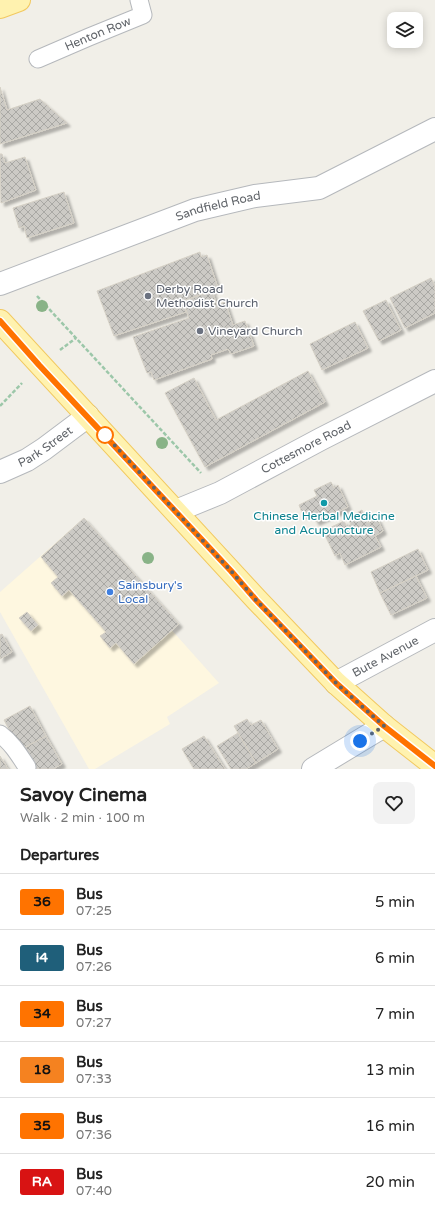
<!DOCTYPE html>
<meta charset="utf-8">
<style>
:root{--surface:#fff;--page:#f2f2f2;--text:#222;--muted:#767676;--line:#e0e0e0}
body{margin:0;font-family:"Varela Round",sans-serif;background:var(--page);color:var(--text);height:100vh;display:flex;flex-direction:column;font-size:15px;white-space:nowrap}
*{box-sizing:border-box;margin:0}
p{font-size:13px;color:var(--muted)}
.icon{flex:none;width:22px;height:22px;fill:none;stroke:currentColor;stroke-width:2;stroke-linecap:round;stroke-linejoin:round}
.map{position:relative;height:769px;overflow:hidden}
.sheet{display:flex;flex-direction:column;background:var(--surface);flex:1}
.sheet>*{flex:none}
.badge{padding:0 8px;border-radius:3px;font-size:14px;line-height:26px}
.controls{position:absolute;left:387px;top:12px;display:grid;gap:8px}
.controls a{display:grid;place-items:center;width:36px;height:36px;border-radius:8px;background:var(--surface);box-shadow:0 2px 10px #0003;font-size:20px}
.you{position:absolute;width:20px;height:20px;margin:-10px;border:3px solid #fff;border-radius:50%;background:#1a73e8;box-shadow:0 0 0 6px #1a73e833}
.map>.badge{position:absolute;translate:-50% -50%;box-shadow:0 0 0 2px #fff}
h2{padding:0 20px;font-size:15px;line-height:36px}
.round{display:grid;place-items:center;flex:none;width:42px;height:42px;border-radius:8px;background:var(--page)}
.head{display:flex;align-items:center;justify-content:space-between;height:68px;padding:0 20px}
h1{font-size:19px;font-weight:700;line-height:30px}
ul{padding:0;list-style:none}
li{display:flex;align-items:center;gap:12px;height:56px;padding:0 20px;border-top:1px solid var(--line)}
li div{flex:1}
li b{display:block;font-size:15px}
li em{font-style:normal}
li .badge{min-width:44px;font-weight:700;text-align:center}
.map>svg:first-child{display:block}
.commercial{fill:#fef7e0}
.building{fill:url(#building-cross-hatch);stroke:#d6d1c6;filter:url(#shadow)}
.lines{fill:none;stroke-linecap:round;stroke-linejoin:round}
.lane-casing{stroke:#b5b8bc;stroke-width:19}
.street-casing{stroke:#b5b8bc;stroke-width:24}
.primary-casing{stroke:#f2c960;stroke-width:24}
.path{stroke:#9cc7a9;stroke-width:2.5;stroke-dasharray:4 2;stroke-linecap:butt}
.lane{stroke:#fff;stroke-width:17}
.street{stroke:#fff;stroke-width:22}
.primary{stroke:#fff2af;stroke-width:22}
.tree{fill:#89b387}
.line-casing{stroke:#fff;stroke-width:9}
.line{stroke:#ff7300;stroke-width:6}
.walk{stroke:#5f6368;stroke-width:4;stroke-dasharray:0 7.2}
.worship-dot{fill:#6b7280;stroke:#fff;stroke-width:1.5}
.stop-dot{fill:#fff;stroke:#ff7300;stroke-width:2}
.culture-dot{fill:#0f9aa8;stroke:#fff;stroke-width:1.5}
.shop-dot{fill:#3f7fe0;stroke:#fff;stroke-width:1.5}
.labels{text-anchor:middle;dominant-baseline:central;stroke-width:3;stroke-linejoin:round;paint-order:stroke}
.street-label{font-size:12px;fill:#5f6368;stroke:#fff}
.worship-label{font-size:12px;fill:#5b616d;stroke:#fff;text-anchor:start}
.culture-label{font-size:12px;fill:#0d838f;stroke:#fff}
.shop-label{font-size:12px;fill:#366cbe;stroke:#fff;text-anchor:start}
</style>
<div class="map">
<svg width="435" height="769" viewBox="0 0 435 769">
<defs>
<pattern id="building-cross-hatch" width="8" height="8" patternUnits="userSpaceOnUse"><rect width="8" height="8" fill="#cccac5"/><path d="M0 0l8 8M0 8l8-8" fill="none" stroke="#a9a8a4"/></pattern>
<filter id="shadow"><feDropShadow dx="3.5" dy="3.5" stdDeviation="1" flood-color="#0004"/></filter>
</defs>
<rect width="100%" height="100%" fill="#f1efe8"/>
<!-- commercial -->
<path class="commercial" d="M 77,524 L 219,683 L 167,717 L 170,724 L 95,769 L 89,769 L 0,612 L 0,592 Z"/>
<!-- building -->
<path class="building" d="M 0,87 L 7,110 L 40,99 L 67,123 L 0,144 Z
M 0,154 L 2,154 L 5,163 L 25,157 L 36,190 L 1,203 Z
M 64,192 L 74,223 L 27,238 L 24,226 L 19,228 L 13,208 Z
M 200,252 L 201,257 L 207,255 L 218,288 L 183,301 L 186,312 L 114,336 L 97,291 Z
M 431,278 L 435,286 L 435,313 L 405,328 L 390,298 Z
M 212,291 L 217,305 L 225,302 L 233,325 L 245,321 L 254,346 L 231,354 L 228,349 L 211,355 L 212,359 L 154,380 L 151,372 L 147,373 L 133,337 L 189,318 L 183,301 Z
M 386,300 L 401,330 L 379,341 L 363,311 Z
M 355,322 L 368,348 L 322,370 L 310,344 Z
M 308,371 L 325,402 L 205,467 L 165,393 L 194,378 L 216,420 Z
M 331,482 L 334,488 L 338,485 L 348,507 L 316,522 L 310,511 L 303,515 L 299,505 L 317,496 L 314,490 Z
M 362,510 L 368,523 L 377,518 L 383,531 L 375,536 L 381,547 L 345,565 L 340,553 L 335,556 L 323,531 L 344,521 L 347,527 L 351,524 L 347,518 Z
M 84,518 L 179,624 L 134,664 L 116,643 L 110,648 L 100,636 L 106,632 L 69,590 L 62,596 L 51,583 L 58,577 L 41,557 Z
M 418,549 L 428,570 L 380,593 L 371,572 Z
M 416,576 L 427,598 L 391,615 L 380,593 Z
M 27,612 L 38,625 L 31,631 L 19,618 Z
M 2,634 L 12,652 L 0,659 L 0,635 Z
M 30,706 L 46,736 L 20,750 L 4,720 Z
M 247,719 L 251,725 L 261,720 L 278,749 L 256,763 L 234,726 Z
M 238,733 L 256,763 L 246,769 L 231,769 L 217,746 Z
M 46,736 L 62,764 L 53,769 L 31,769 L 20,750 Z
M 204,736 L 225,769 L 194,769 L 182,749 Z
M 0,756 L 8,769 L 0,769 Z"/>
<g class="lines">
<!-- lane casing -->
<g class="lane-casing">
<g id="lane">
<path id="s1" d="M 38,59 L 89,37 L 143,15 L 139,0"/>
<path d="M 0,734 C 12,743 19,755 27,767"/>
</g>
</g>
<!-- street casing -->
<g class="street-casing">
<g id="street">
<path id="s2" d="M 0,284 L 195,210 L 255,196 L 319,188 L 435,129"/>
<path id="s3" d="M 0,472 L 27,460 L 44,449 L 88,416"/>
<path id="s4" d="M 176,511 L 220,493 L 321,439 L 435,381"/>
<path id="s5" d="M 336,683 L 435,630"/>
<path d="M 313,769 L 384,726"/>
</g>
</g>
<!-- primary casing -->
<g class="primary-casing">
<path id="primary" d="M 0,7 L 19,0
M 0,321 L 256,599 L 336,683 L 384,726 L 435,766"/>
</g>
<!-- path -->
<path class="path" d="M 37,296 L 201,473
M 60,350 L 76,338
M 0,406 L 22,383"/>
<!-- lane -->
<use href="#lane" class="lane"/>
<!-- street -->
<use href="#street" class="street"/>
<!-- primary -->
<use href="#primary" class="primary"/>
</g>
<!-- trees -->
<g class="tree">
<circle cx="42" cy="306" r="6"/>
<circle cx="162" cy="443" r="6"/>
<circle cx="148" cy="558" r="6"/>
</g>
<g class="lines">
<!-- line casing -->
<g class="line-casing">
<path id="line" d="M 0,321 L 39,365 L 231,571 L 256,600 L 336,683 L 384,726 L 435,766"/>
</g>
<!-- line -->
<use href="#line" class="line"/>
<!-- walk -->
<path class="walk" d="M 105,435 L 231,571 L 256,600 L 336,683 L 384,726 L 360,741"/>
</g>
<!-- markers -->
<g class="worship-dot">
<circle cx="148" cy="296" r="4"/>
<circle cx="200" cy="331" r="4"/>
</g>
<circle class="stop-dot" cx="105" cy="435" r="8"/>
<circle class="culture-dot" cx="324" cy="503" r="4"/>
<circle class="shop-dot" cx="110" cy="592" r="4"/>
<g class="labels">
<!-- street labels -->
<g class="street-label">
<text stroke="none"><textPath href="#s1" startOffset="65">Henton Row</textPath></text>
<text stroke="none"><textPath href="#s2" startOffset="232">Sandfield Road</textPath></text>
<text stroke="none"><textPath href="#s3" startOffset="52">Park Street</textPath></text>
<text stroke="none"><textPath href="#s4" startOffset="145">Cottesmore Road</textPath></text>
<text stroke="none"><textPath href="#s5" startOffset="56">Bute Avenue</textPath></text>
</g>
<!-- worship labels -->
<g class="worship-label">
<text x="156" y="289">Derby Road<tspan x="156" dy="14">Methodist Church</tspan></text>
<text x="208" y="331">Vineyard Church</text>
</g>
<!-- culture labels -->
<g class="culture-label">
<text x="324" y="516">Chinese Herbal Medicine<tspan x="324" dy="14">and Acupuncture</tspan></text>
</g>
<!-- shop labels -->
<g class="shop-label">
<text x="118" y="585">Sainsbury's<tspan x="118" dy="14">Local</tspan></text>
</g>
</g>
</svg>
<div class="controls">
<a><svg class="icon" aria-label="layers" viewBox="0 0 24 24"><path d="M12 4l9 5-9 5-9-5zM3 14l9 5 9-5"/></svg></a>
</div>
<div class="you" style="left:360px;top:741px"></div>
</div>
<section class="sheet">
<div class="head"><div><h1>Savoy Cinema</h1><p>Walk · 2 min · 100 m</p></div><a class="round"><svg class="icon" aria-label="heart" viewBox="0 0 24 24"><path d="M12 20l-8-8c-3-5 5-10 8-4 3-6 11-1 8 4z"/></svg></a></div>
<h2>Departures</h2>
<ul>
<li><span class="badge" style="background:#ff7300;color:#111">36</span><div><b>Bus</b><p>07:25</p></div><em>5 min</em></li>
<li><span class="badge" style="background:#1f5f7a;color:#fff">i4</span><div><b>Bus</b><p>07:26</p></div><em>6 min</em></li>
<li><span class="badge" style="background:#ff7300;color:#111">34</span><div><b>Bus</b><p>07:27</p></div><em>7 min</em></li>
<li><span class="badge" style="background:#f58220;color:#111">18</span><div><b>Bus</b><p>07:33</p></div><em>13 min</em></li>
<li><span class="badge" style="background:#ff7300;color:#111">35</span><div><b>Bus</b><p>07:36</p></div><em>16 min</em></li>
<li><span class="badge" style="background:#d81313;color:#fff">RA</span><div><b>Bus</b><p>07:40</p></div><em>20 min</em></li>
</ul>
</section>
